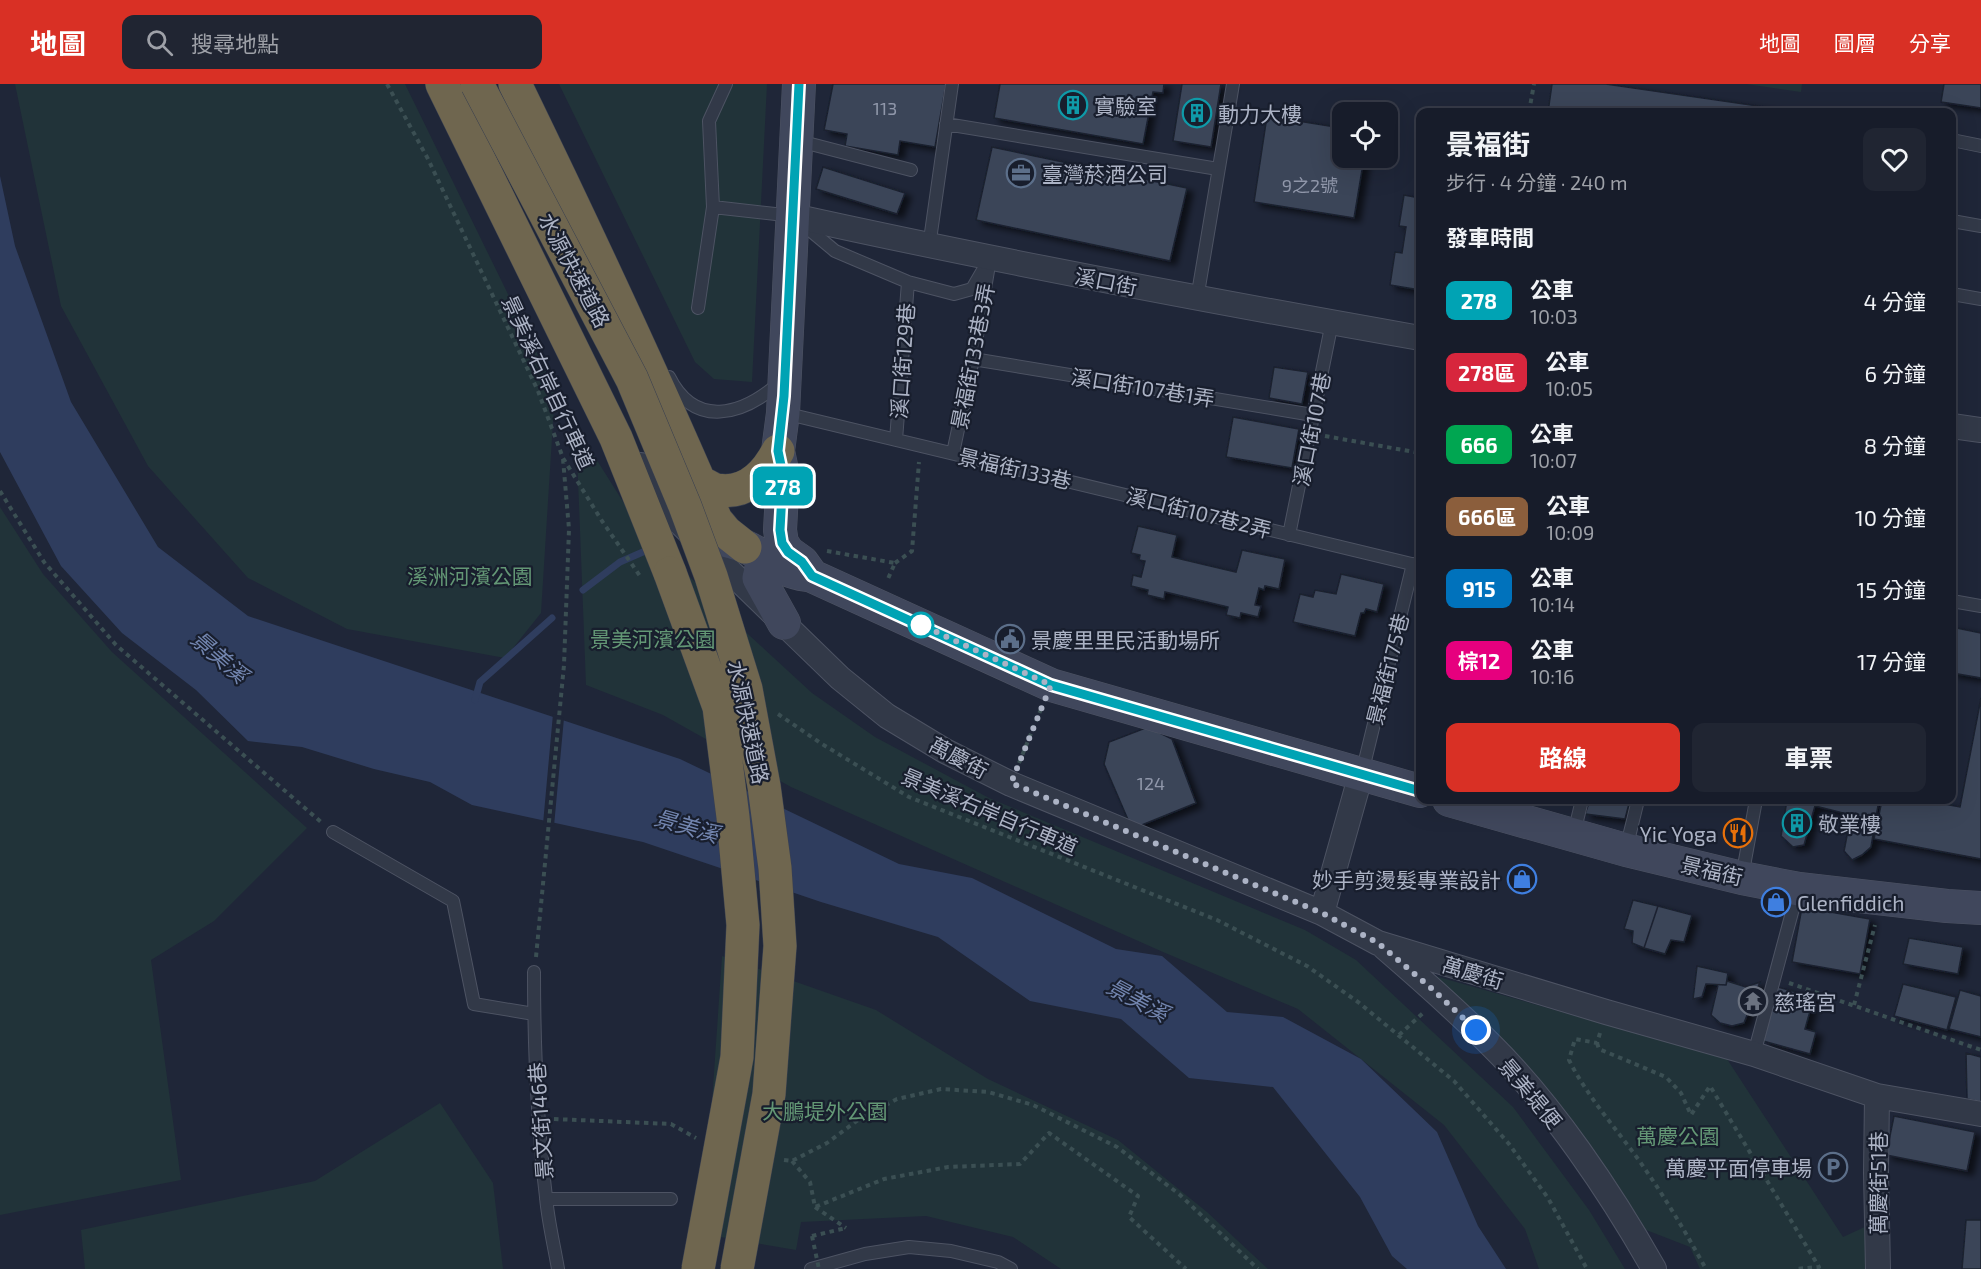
<!DOCTYPE html>
<html lang="zh-TW">
<meta charset="utf-8">
<style>
:root{--surface:#171c2a;--page:#202532;--text:#f1f3f6;--muted:#9ea1a8;--line:#363a47;--accent:#d93025}
body{margin:0;font-family:"Exo 2","Noto Sans TC",sans-serif;background:var(--page);color:var(--text);height:100vh;display:flex;flex-direction:column;font-size:22px;white-space:nowrap}
*{box-sizing:border-box;margin:0}
p{font-size:20px;color:var(--muted)}
.icon{flex:none;width:33px;height:33px;fill:none;stroke:currentColor;stroke-width:2;stroke-linecap:round;stroke-linejoin:round}
.map{position:relative;flex:1;overflow:hidden}
.drawer{position:absolute;left:1416px;top:24px;width:540px;height:696px;display:flex;flex-direction:column;background:var(--surface);border-radius:12px;box-shadow:0 6px 24px #0002,0 0 0 2px var(--line)}
.drawer>*{flex:none}
.badge{padding:0 12px;border-radius:9px;font-size:21px;line-height:39px}
.buttons{position:absolute;left:1332px;top:18px;display:grid;gap:12px}
.buttons a{display:grid;place-items:center;width:66px;height:66px;border-radius:12px;background:var(--surface);box-shadow:0 6px 24px #0002,0 0 0 2px var(--line);font-size:30px}
.you{position:absolute;width:30px;height:30px;margin:-15px;border:4px solid #fff;border-radius:50%;background:#1a73e8;box-shadow:0 0 0 9px #1a73e833}
.map>.badge{position:absolute;translate:-50% -50%;box-shadow:0 0 0 3px #fff}
h2{padding:0 30px;font-size:22px;line-height:54px}
.round{display:grid;place-items:center;flex:none;width:63px;height:63px;border-radius:12px;background:var(--page)}
.headline{display:flex;align-items:center;justify-content:space-between;height:102px;padding:0 30px}
h1{font-size:28px;font-weight:700;line-height:45px}
.button{display:flex;gap:12px;margin-top:auto;padding:12px 30px}
.button a{flex:1;height:69px;border-radius:12px;background:var(--accent);color:#fff;font-size:24px;font-weight:700;line-height:69px;text-align:center}
.button a+a{background:var(--page);color:var(--text)}
ul{padding:0;list-style:none}
li{display:flex;align-items:center;gap:18px;height:72px;padding:0 30px}
li div{flex:1}
li b{display:block;font-size:22px}
li em{font-style:normal}
li .badge{min-width:66px;font-weight:700;text-align:center}
header{display:flex;align-items:center;gap:36px;box-sizing:border-box;height:84px;padding:0 30px;background:var(--accent);color:#fff}
header strong{font-size:28px}
nav{display:flex;gap:33px;margin-inline-start:auto;font-size:21px}
.search{width:420px;height:54px;background:var(--page);display:flex;align-items:center;gap:15px;box-sizing:border-box;padding:0 21px;border-radius:12px;color:var(--muted);font-size:22px}
.map>svg:first-child{display:block}
.green{fill:#213339}
.water{fill:#2f3d5e}
.pier{fill:#1f2638}
.lines{fill:none;stroke-linecap:round;stroke-linejoin:round}
.stream{stroke:#2f3d5e;stroke-width:7}
.building{fill:#3a4458;stroke:#1a202f;stroke-width:1.5;filter:url(#shadow)}
.lane-casing{stroke:#4d5363;stroke-width:14}
.street-casing{stroke:#4d5363;stroke-width:26}
.secondary-casing{stroke:#4d5363;stroke-width:34}
.highway-casing{stroke:#3a4050;stroke-width:34}
.path{stroke:#3b4f53;stroke-width:4;stroke-dasharray:4.5 4.5;stroke-linecap:butt}
.lane{stroke:#323948;stroke-width:12}
.street{stroke:#323948;stroke-width:24}
.secondary{stroke:#40475c;stroke-width:33}
.highway{stroke:#6f664f;stroke-width:33}
.highway-bridge-casing{stroke:#3a4050;stroke-width:34;stroke-linecap:butt}
.path-bridge{stroke:#3b4f53;stroke-width:4;stroke-dasharray:4.5 4.5;stroke-linecap:butt}
.highway-bridge{stroke:#6f664f;stroke-width:33}
.line-casing{stroke:#fff;stroke-width:14}
.line{stroke:#00a3b4;stroke-width:9}
.walk{stroke:#acb3c5;stroke-width:6;stroke-dasharray:0 10.8}
.stop-dot{fill:#fff;stroke:#00a3b4;stroke-width:3}
.labels{text-anchor:middle;dominant-baseline:central;stroke-width:4.5;stroke-linejoin:round;paint-order:stroke}
.number-label{font-size:18px;fill:#9097aa}
.poi-label{font-size:21px;fill:#acb3c5;stroke:#181e2d;text-anchor:start}
.street-label{font-size:21px;fill:#acb3c5;stroke:#181e2d}
.park-label{font-size:21px;fill:#639775;stroke:#181e2d}
.water-label{font-size:22px;font-style:italic;fill:#7386b0;stroke:#181e2d}
</style>
<header>
<strong>地圖</strong>
<div class="search"><svg class="icon" aria-label="search" viewBox="0 0 24 24"><circle cx="10" cy="10" r="6"/><path d="M15 15l6 6"/></svg>搜尋地點</div>
<nav><a>地圖</a><a>圖層</a><a>分享</a></nav>
</header>
<div class="map">
<svg width="1981" height="1185" viewBox="0 0 1981 1185">
<defs>
<filter id="shadow"><feDropShadow dx="6" dy="4" stdDeviation="3" flood-color="#0009"/></filter>
</defs>
<rect width="100%" height="100%" fill="#1f2638"/>
<!-- green -->
<path class="green" d="M 15,0 L 405,0 L 555,306 L 541,529 L 505,574 L 347,545 L 248,494 L 148,382 L 61,222 Z
M 559,0 L 767,0 L 752,298 L 714,295 L 695,278 Z
M 1746,0 L 1802,0 L 1801,8 Z
M 576,343 L 639,443 L 750,552 L 812,609 L 875,653 L 989,714 L 1305,846 L 1356,876 L 1513,1023 L 1589,1126 L 1625,1185 L 1539,1185 L 1525,1145 L 1444,1041 L 1298,925 L 1163,868 L 791,703 L 663,631 L 586,601 Z
M 0,423 L 43,490 L 112,568 L 307,744 L 214,837 L 151,876 L 181,1096 L 0,1131 Z
M 722,872 L 876,926 L 988,995 L 1118,1056 L 1207,1128 L 1268,1185 L 1061,1185 L 1013,1153 L 926,1132 L 801,1138 L 796,1166 L 703,1150 Z
M 1435,892 L 1727,975 L 1843,1153 L 1869,1141 L 1869,1185 L 1700,1185 L 1690,1163 L 1641,1144 Z
M 440,1019 L 493,1099 L 503,1185 L 85,1185 L 81,1146 L 315,1097 Z"/>
<!-- water -->
<path class="water" d="M 0,92 L 15,162 L 71,318 L 158,463 L 248,532 L 680,675 L 899,780 L 972,794 L 1116,865 L 1162,872 L 1227,928 L 1283,933 L 1361,975 L 1437,1048 L 1478,1142 L 1506,1185 L 1407,1185 L 1392,1172 L 1360,1113 L 1273,1003 L 1189,994 L 1121,935 L 1030,917 L 938,853 L 821,818 L 643,758 L 472,721 L 430,698 L 374,685 L 302,663 L 248,657 L 196,606 L 122,549 L 61,482 L 0,368 Z"/>
<!-- pier -->
<path class="pier" d="M 553,630 L 564,634 L 554,742 L 543,740 Z"/>
<g class="lines">
<!-- stream -->
<path class="stream" d="M 583,506 L 620,478 L 652,464
M 475,616 L 480,598 L 552,534"/>
</g>
<!-- building -->
<path class="building" d="M 833,0 L 946,0 L 935,63 L 900,57 L 898,71 L 845,62 L 847,50 L 824,46 Z
M 1000,0 L 1164,0 L 1163,9 L 1153,8 L 1143,60 L 994,34 Z
M 1182,0 L 1230,0 L 1230,2 L 1221,0 L 1211,63 L 1173,57 Z
M 1552,0 L 1606,0 L 1800,28 L 1548,28 Z
M 1944,0 L 1981,0 L 1981,24 L 1941,18 Z
M 1267,32 L 1342,44 L 1342,74 L 1364,74 L 1354,134 L 1254,118 Z
M 992,63 L 1187,104 L 1170,177 L 976,136 Z
M 823,83 L 905,109 L 897,130 L 816,105 Z
M 1404,111 L 1420,114 L 1420,206 L 1390,201 L 1395,168 L 1402,169 L 1406,143 L 1399,142 Z
M 1274,283 L 1308,288 L 1302,320 L 1269,314 Z
M 1233,333 L 1299,345 L 1292,384 L 1226,373 Z
M 1138,442 L 1177,451 L 1172,473 L 1236,488 L 1242,466 L 1285,475 L 1279,505 L 1265,502 L 1264,506 L 1259,504 L 1255,521 L 1261,522 L 1258,533 L 1241,529 L 1240,534 L 1226,531 L 1228,523 L 1165,508 L 1164,515 L 1147,511 L 1148,506 L 1131,502 L 1133,491 L 1141,493 L 1145,477 L 1139,476 L 1140,471 L 1131,469 Z
M 1341,490 L 1384,500 L 1377,528 L 1366,525 L 1364,529 L 1361,529 L 1355,552 L 1293,538 L 1300,510 L 1313,513 L 1315,506 L 1336,510 Z
M 1952,543 L 1981,549 L 1981,594 L 1952,589 Z
M 1981,614 L 1981,775 L 1874,755 L 1882,716 L 1922,716 L 1960,723 Z
M 1148,643 L 1172,655 L 1196,719 L 1132,745 L 1104,680 L 1109,658 Z
M 1590,716 L 1630,716 L 1625,735 L 1585,730 Z
M 1787,716 L 1879,716 L 1871,763 L 1862,771 L 1852,776 L 1844,767 L 1851,731 L 1815,722 L 1804,761 L 1793,763 L 1781,752 Z
M 1633,816 L 1658,822 L 1644,864 L 1632,859 L 1633,847 L 1624,845 Z
M 1658,822 L 1692,831 L 1684,858 L 1671,856 L 1665,870 L 1644,864 Z
M 1802,823 L 1870,835 L 1860,890 L 1792,878 Z
M 1909,854 L 1963,863 L 1958,890 L 1903,880 Z
M 1697,882 L 1728,889 L 1726,901 L 1706,900 L 1702,913 L 1693,915 Z
M 1727,897 L 1746,903 L 1760,898 L 1744,939 L 1732,942 L 1720,939 L 1711,931 L 1718,901 L 1726,901 Z
M 1903,900 L 1956,913 L 1947,946 L 1894,932 Z
M 1778,903 L 1814,913 L 1805,945 L 1816,948 L 1810,970 L 1763,957 Z
M 1960,906 L 1981,912 L 1981,953 L 1949,945 Z
M 1966,969 L 1981,973 L 1981,1018 L 1967,1015 Z
M 1894,1032 L 1975,1048 L 1967,1087 L 1886,1071 Z
M 1966,1136 L 1981,1136 L 1981,1185 L 1962,1185 Z"/>
<g class="lines">
<!-- lane casing -->
<g class="lane-casing">
<path id="lane" d="M 726,0 L 709,37 L 713,123 L 793,132 L 835,167 L 908,198 L 954,210 L 972,205 L 990,174
M 946,40 L 1218,85
M 1952,56 L 1981,62
M 799,57 L 911,86
M 1952,137 L 1981,142
M 929,163 L 952,0
M 1952,210 L 1981,215
M 1197,215 L 1233,0
M 698,224 L 713,123
M 973,275 L 1313,331
M 669,293 C 695,345 742,331 778,300
M 784,329 L 1420,482
M 896,356 L 908,198
M 953,369 L 973,275 L 989,181
M 1289,451 L 1332,238
M 1952,517 L 1981,522
M 1362,689 L 1413,480
M 333,748 L 453,817 L 474,920 L 534,930
M 1574,749 L 1582,716
M 1626,765 L 1638,716
M 1742,793 L 1756,716
M 534,888 C 534,963 537,1038 546,1113 C 548,1137 554,1161 558,1185
M 1754,970 L 1798,806
M 546,1115 L 671,1115
M 811,1185 L 865,1170 L 909,1163 L 951,1167 L 998,1178 L 1011,1185"/>
</g>
<!-- street casing -->
<g class="street-casing">
<path id="street" d="M 793,132 C 1001,178 1210,217 1420,254
M 1952,342 L 1981,346
M 641,381 L 654,406 L 680,439 L 840,594 L 887,632 L 945,667 L 1011,700 L 1322,829 L 1378,859 L 1606,928 L 1754,970 L 1877,1012 L 1981,1030
M 1322,829 L 1361,690
M 1385,864 C 1421,895 1456,926 1490,960 C 1552,1021 1611,1109 1654,1185
M 1877,1012 L 1876,1089 L 1878,1185"/>
</g>
<!-- secondary casing -->
<g class="secondary-casing">
<path id="secondary" d="M 799,0 L 783,329 L 778,367 L 783,391 L 780,446 L 782,459 L 788,468 L 802,478 L 812,492 L 1051,601 L 1420,707
M 717,454 C 727,457 737,459 746,463 C 770,474 779,487 807,491
M 779,483 L 768,482 L 761,486 L 759,494 L 784,539
M 1449,716 L 1626,766 L 1742,794 L 1799,805 L 1947,822 L 1981,824"/>
</g>
<!-- highway casing -->
<g class="highway-casing">
<path id="highway" d="M 442,0 L 616,354 L 670,489
M 515,0 C 585,144 653,289 716,436 L 726,448 L 745,463
M 700,398 C 705,400 712,405 717,406 C 746,411 766,390 778,367"/>
</g>
<!-- path -->
<path class="path" d="M 387,0 L 428,75 L 538,307 L 563,374 L 602,437 L 640,492
M 1529,28 L 1534,0
M 1325,352 L 1420,369
M 0,407 L 44,478 L 116,561 L 321,738
M 827,467 L 895,479 L 887,497
M 895,479 L 912,467 L 919,378
M 778,630 L 822,660 L 909,713 L 1217,836 L 1307,882 L 1358,918 L 1454,997 L 1509,1060 L 1548,1114 L 1587,1185
M 1019,679 L 1041,625
M 536,873 L 564,581 L 569,445 L 563,375
M 1789,899 L 1981,966
M 1854,921 L 1875,841
M 1600,949 L 1597,959 L 1575,955 L 1569,976 C 1587,1012 1614,1042 1638,1075 C 1663,1110 1685,1147 1706,1185
M 1399,951 L 1423,929 L 1421,927
M 1597,959 L 1599,965 L 1666,993 L 1681,1009 L 1691,1031 L 1710,1002 L 1819,1183 L 1794,1185
M 554,1035 L 671,1040 L 696,1054
M 784,1076 L 792,1077 L 827,1059 L 858,1036 L 897,1015 L 941,1005 L 988,1008 L 1033,1021 L 1117,1063 L 1179,1110 L 1258,1185
M 792,1077 L 810,1098 L 815,1123 L 884,1095 L 948,1083 L 1020,1080 L 1049,1049 L 1138,1112 L 1129,1133 L 1186,1185
M 815,1123 L 846,1144
M 812,1152 L 846,1144"/>
<!-- lane -->
<use href="#lane" class="lane"/>
<!-- street -->
<use href="#street" class="street"/>
<!-- secondary -->
<use href="#secondary" class="secondary"/>
<!-- highway -->
<use href="#highway" class="highway"/>
<!-- highway-bridge casing -->
<g class="highway-bridge-casing">
<path id="highway-bridge" d="M 477,0 L 632,295 L 685,422 L 711,492 L 746,605 L 764,702 L 775,784 L 780,862 L 769,1010 L 737,1185
M 670,489 L 719,623 L 733,733 L 743,841 L 737,973 L 698,1185"/>
</g>
<!-- path-bridge -->
<path class="path-bridge" d="M 812,1152 L 819,1185"/>
<!-- highway-bridge -->
<use href="#highway-bridge" class="highway-bridge"/>
</g>
<g class="lines">
<!-- line casing -->
<g class="line-casing">
<path id="line" d="M 799,0 L 784,312 L 778,367 L 783,391 L 780,446 L 782,459 L 788,468 L 802,478 L 812,492 L 1051,601 L 1420,707"/>
</g>
<!-- line -->
<use href="#line" class="line"/>
<!-- walk -->
<path class="walk" d="M 921,541 L 919,540 L 1051,601 L 1011,699 L 1322,829 L 1378,859 L 1430,903 L 1476,946"/>
</g>
<!-- icons -->
<defs>
<g id="building-ring" transform="scale(1.5)"><circle r="9.5" fill="#181e2d" stroke="#0f9aa8" stroke-width="1.5"/><path d="M-4-6H4V6H1V3H-1V6H-4ZM-2.5-4.3h1.7v1.8h-1.7ZM.8-4.3h1.7v1.8H.8ZM-2.5-1h1.7V.8h-1.7ZM.8-1h1.7V.8H.8Z" fill="#0f9aa8"/></g>
<g id="office-ring" transform="scale(1.5)"><circle r="9.5" fill="#181e2d" stroke="#5c6f8a" stroke-width="1.5"/><path d="M-6-3h4V-5.5h4V-3h4V5H-6ZM-1-4.5V-3h2v-1.5ZM-6 0V1H6V0Z" fill="#5c6f8a"/></g>
<g id="civic-ring" transform="scale(1.5)"><circle r="9.5" fill="#181e2d" stroke="#5c6f8a" stroke-width="1.5"/><path d="M-.6-6.5H3V-4.5H.6V-3L4-1V1h2V6H-6V1h2V-1L-.6-3ZM-1.2 2.5V6h2.4V2.5Z" fill="#5c6f8a"/></g>
<g id="restaurant-ring" transform="scale(1.5)"><circle r="9.5" fill="#181e2d" stroke="#e8710a" stroke-width="1.5"/><path d="M-5-6h1v4h1v-4h1v4h1v-4h1v5L-1.5 .5V6h-2V.5L-5-1ZM5-6V6H3V1.5H1.5Q1.5-4 5-6Z" fill="#e8710a"/></g>
<g id="shop-ring" transform="scale(1.5)"><circle r="9.5" fill="#181e2d" stroke="#3f7fe0" stroke-width="1.5"/><path d="M-5-2.5h2.3a2.7 3.5 0 0 1 5.4 0H5L5.5 6h-11ZM-1.5-2.5h3a1.5 2.3 0 0 0-3 0Z" fill="#3f7fe0"/></g>
<g id="temple-ring" transform="scale(1.5)"><circle r="9.5" fill="#181e2d" stroke="#6b7280" stroke-width="1.5"/><path d="M0-6L5-2H3V0L6.5 2.5H4V6H1.5V3h-3V6H-4V2.5H-6.5L-3 0V-2H-5Z" fill="#6b7280"/></g>
<g id="parking-ring" transform="scale(1.5)"><circle r="9.5" fill="#181e2d" stroke="#5c6f8a" stroke-width="1.5"/><path d="M-3.5-5.5H1a3.5 3.5 0 0 1 0 7H-1V5.5H-3.5ZM-1-3.4V-.6H.8a1.4 1.4 0 0 0 0-2.8Z" fill="#5c6f8a"/></g>
</defs>
<g fill-rule="evenodd">
<use href="#building-ring" x="1073" y="21"/>
<use href="#building-ring" x="1197" y="29"/>
<use href="#office-ring" x="1021" y="89"/>
<use href="#civic-ring" x="1010" y="555"/>
<use href="#building-ring" x="1797" y="739"/>
<use href="#restaurant-ring" x="1738" y="749"/>
<use href="#shop-ring" x="1522" y="795"/>
<use href="#shop-ring" x="1776" y="818"/>
<use href="#temple-ring" x="1753" y="917"/>
<use href="#parking-ring" x="1833" y="1083"/>
</g>
<!-- markers -->
<circle class="stop-dot" cx="921" cy="541" r="12"/>
<g class="labels">
<!-- number labels -->
<g class="number-label">
<text x="885" y="24">113</text>
<text x="1310" y="101">9之2號</text>
<text x="1151" y="699">124</text>
</g>
<!-- poi labels -->
<g class="poi-label">
<text x="1094" y="21">實驗室</text>
<text x="1218" y="29">動力大樓</text>
<text x="1042" y="89">臺灣菸酒公司</text>
<text x="1031" y="555">景慶里里民活動場所</text>
<text x="1818" y="739">敬業樓</text>
<text x="1717" y="749" text-anchor="end">Yic Yoga</text>
<text x="1501" y="795" text-anchor="end">妙手剪燙髮專業設計</text>
<text x="1797" y="818">Glenfiddich</text>
<text x="1774" y="917">慈瑤宮</text>
<text x="1812" y="1083" text-anchor="end">萬慶平面停車場</text>
</g>
<!-- street labels -->
<g class="street-label">
<text transform="translate(575 186) rotate(62)">水源快速道路</text>
<text transform="translate(1106 197) rotate(11)">溪口街</text>
<text transform="translate(972 272) rotate(-79)">景福街133巷3弄</text>
<text transform="translate(902 277) rotate(-86)">溪口街129巷</text>
<text transform="translate(549 298) rotate(65)">景美溪右岸自行車道</text>
<text transform="translate(1143 303) rotate(9)">溪口街107巷1弄</text>
<text transform="translate(1311 345) rotate(-79)">溪口街107巷</text>
<text transform="translate(1015 384) rotate(13)">景福街133巷</text>
<text transform="translate(1199 428) rotate(14)">溪口街107巷2弄</text>
<text transform="translate(1387 585) rotate(-76)">景福街175巷</text>
<text transform="translate(749 638) rotate(78)">水源快速道路</text>
<text transform="translate(959 673) rotate(28)">萬慶街</text>
<text transform="translate(990 727) rotate(23)">景美溪右岸自行車道</text>
<text transform="translate(1712 786) rotate(13)">景福街</text>
<text transform="translate(1473 888) rotate(17)">萬慶街</text>
<text transform="translate(1531 1009) rotate(50)">景美堤便</text>
<text transform="translate(540 1037) rotate(-94)">景文街146巷</text>
<text transform="translate(1877 1099) rotate(-90)">萬慶街51巷</text>
</g>
<!-- park labels -->
<g class="park-label">
<text x="470" y="491">溪洲河濱公園</text>
<text x="653" y="554">景美河濱公園</text>
<text x="825" y="1026">大鵬堤外公園</text>
<text x="1678" y="1051">萬慶公園</text>
</g>
<!-- water labels -->
<g class="water-label">
<text transform="translate(220 572) rotate(41)">景美溪</text>
<text transform="translate(687 741) rotate(16)">景美溪</text>
<text transform="translate(1138 915) rotate(28)">景美溪</text>
</g>
</g>
</svg>
<div class="buttons">
<a><svg class="icon" aria-label="locate" viewBox="0 0 24 24"><circle cx="12" cy="12" r="6"/><path d="M12 2v4M12 18v4M2 12h4M18 12h4"/></svg></a>
</div>
<div class="you" style="left:1476px;top:946px"></div>
<b class="badge" style="left:783px;top:402px;background:#00a3b4;color:#fff">278</b>
<section class="drawer">
<div class="headline"><div><h1>景福街</h1><p>步行 · 4 分鐘 · 240 m</p></div><a class="round"><svg class="icon" aria-label="heart" viewBox="0 0 24 24"><path d="M12 20l-8-8c-3-5 5-10 8-4 3-6 11-1 8 4z"/></svg></a></div>
<h2>發車時間</h2>
<ul>
<li><span class="badge" style="background:#00a3b4;color:#fff">278</span><div><b>公車</b><p>10:03</p></div><em>4 分鐘</em></li>
<li><span class="badge" style="background:#d7263d;color:#fff">278區</span><div><b>公車</b><p>10:05</p></div><em>6 分鐘</em></li>
<li><span class="badge" style="background:#00a651;color:#fff">666</span><div><b>公車</b><p>10:07</p></div><em>8 分鐘</em></li>
<li><span class="badge" style="background:#8b5e3c;color:#fff">666區</span><div><b>公車</b><p>10:09</p></div><em>10 分鐘</em></li>
<li><span class="badge" style="background:#0072bc;color:#fff">915</span><div><b>公車</b><p>10:14</p></div><em>15 分鐘</em></li>
<li><span class="badge" style="background:#e6007e;color:#fff">棕12</span><div><b>公車</b><p>10:16</p></div><em>17 分鐘</em></li>
</ul>
<div class="button"><a>路線</a><a>車票</a></div>
</section>
</div>
